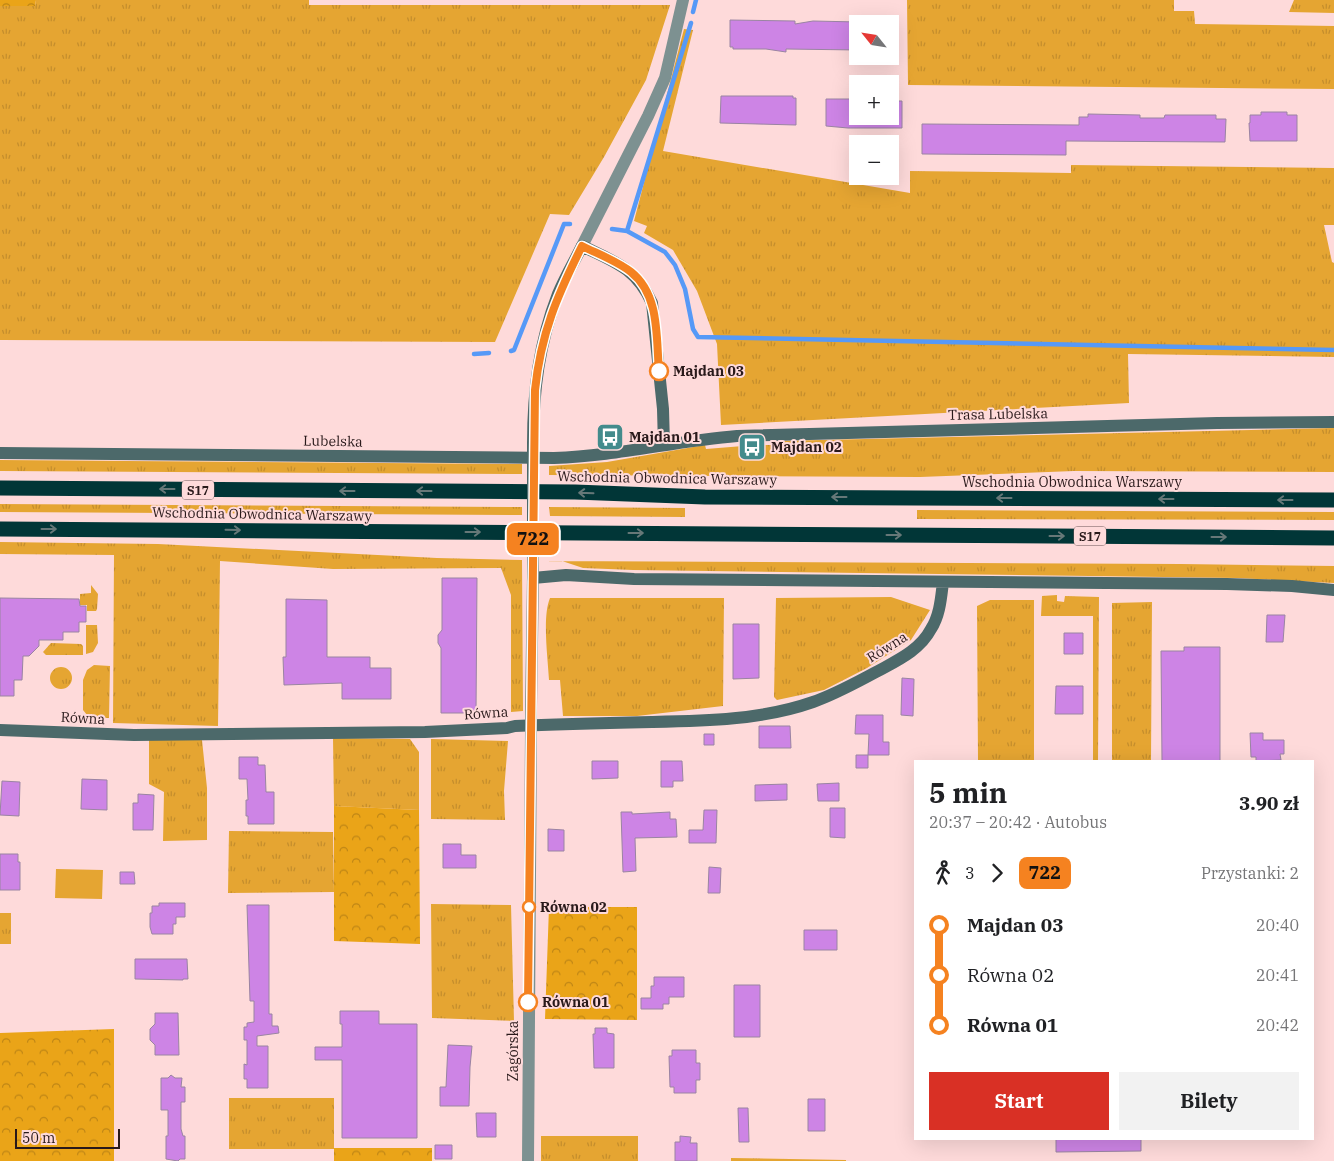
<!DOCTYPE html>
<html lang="pl">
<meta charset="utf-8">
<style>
:root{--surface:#fff;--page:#f2f2f2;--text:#202124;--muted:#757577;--accent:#d93025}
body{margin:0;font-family:"IBM Plex Serif",serif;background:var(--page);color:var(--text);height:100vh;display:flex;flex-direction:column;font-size:19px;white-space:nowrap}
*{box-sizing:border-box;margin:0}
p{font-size:16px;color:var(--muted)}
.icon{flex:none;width:28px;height:28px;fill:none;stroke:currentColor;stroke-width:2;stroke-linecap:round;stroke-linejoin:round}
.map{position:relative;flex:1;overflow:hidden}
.side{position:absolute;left:914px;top:760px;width:400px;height:380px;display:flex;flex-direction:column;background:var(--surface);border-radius:0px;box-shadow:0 5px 20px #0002}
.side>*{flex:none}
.badge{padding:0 10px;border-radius:8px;font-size:18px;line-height:32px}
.needle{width:32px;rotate:300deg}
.fabs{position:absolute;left:849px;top:15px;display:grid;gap:10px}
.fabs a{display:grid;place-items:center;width:50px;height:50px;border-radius:0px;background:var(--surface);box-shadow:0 5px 20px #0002;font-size:25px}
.scale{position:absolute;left:15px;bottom:12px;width:105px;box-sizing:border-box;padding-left:5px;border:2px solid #29191a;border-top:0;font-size:14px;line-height:18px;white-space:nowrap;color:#29191a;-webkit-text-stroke:4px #fedada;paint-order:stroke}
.map>.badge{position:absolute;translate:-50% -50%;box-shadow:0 0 0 2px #fff}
.legs{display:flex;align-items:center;gap:8px;height:55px;padding:0 15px;font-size:16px}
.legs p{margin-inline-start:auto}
.summary{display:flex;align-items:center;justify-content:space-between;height:85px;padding:0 15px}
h1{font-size:28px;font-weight:700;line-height:38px}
.primary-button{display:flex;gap:10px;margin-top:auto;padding:10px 15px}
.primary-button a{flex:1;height:58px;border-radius:0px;background:var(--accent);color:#fff;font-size:20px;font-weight:700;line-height:58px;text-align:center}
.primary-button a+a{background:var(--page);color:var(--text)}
ul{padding:0 15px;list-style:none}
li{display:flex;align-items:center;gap:18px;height:50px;font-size:19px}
li i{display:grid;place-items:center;width:8px;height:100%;margin:0 6px;background:currentColor}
li i::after{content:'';width:12px;height:12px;margin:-6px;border:4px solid;border-radius:50%;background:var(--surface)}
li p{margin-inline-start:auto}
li:first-child i{background:linear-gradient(#0000 50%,currentColor 0)}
li:last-child i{background:linear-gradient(currentColor 50%,#0000 0)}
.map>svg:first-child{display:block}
.grass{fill:url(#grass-tufts)}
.forest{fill:url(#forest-crowns)}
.garden{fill:#e5a532}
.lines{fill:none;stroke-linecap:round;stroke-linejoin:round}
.stream{stroke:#5699f7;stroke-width:4.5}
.building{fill:#cd84e5;stroke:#9a84a2}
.street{stroke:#7d9191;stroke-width:12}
.secondary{stroke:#4c696a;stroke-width:12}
.highway{stroke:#013637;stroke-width:15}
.street-bridge{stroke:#7d9191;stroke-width:12}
.secondary-bridge{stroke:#4c696a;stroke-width:12}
.oneway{stroke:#667878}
.line-1-casing{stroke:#fff;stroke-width:11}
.line-1{stroke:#f58220;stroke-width:8}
.stop-1-dot{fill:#fff;stroke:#f58220;stroke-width:2.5}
.labels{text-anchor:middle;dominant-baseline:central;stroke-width:4;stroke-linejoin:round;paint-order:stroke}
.shield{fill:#fedada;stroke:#695354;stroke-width:1}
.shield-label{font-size:12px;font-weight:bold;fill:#29191a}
.stop-label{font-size:14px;font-weight:bold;fill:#29191a;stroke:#fedada;text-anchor:start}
.street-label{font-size:14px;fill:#29191a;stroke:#fedada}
.poi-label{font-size:14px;font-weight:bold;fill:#29191a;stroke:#fedada;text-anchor:start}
</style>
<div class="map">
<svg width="1334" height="1161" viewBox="0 0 1334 1161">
<defs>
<pattern id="grass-tufts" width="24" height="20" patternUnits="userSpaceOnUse" patternTransform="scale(1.25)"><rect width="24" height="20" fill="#e5a532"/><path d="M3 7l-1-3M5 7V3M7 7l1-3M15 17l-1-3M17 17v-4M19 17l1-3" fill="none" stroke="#c48d2c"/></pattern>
<pattern id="forest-crowns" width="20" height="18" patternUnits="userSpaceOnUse" patternTransform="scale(1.25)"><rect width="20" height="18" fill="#eaa418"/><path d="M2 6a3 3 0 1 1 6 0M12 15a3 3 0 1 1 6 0" fill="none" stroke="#be8515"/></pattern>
</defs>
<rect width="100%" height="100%" fill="#fedada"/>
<!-- grass -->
<path class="grass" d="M 36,0 L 309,0 L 309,5 L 670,5 L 646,80 L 604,157 L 569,215 L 550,214 L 495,342 L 0,340 L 0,6 L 35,6 Z
M 907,0 L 1174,0 L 1174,11 L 1194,11 L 1195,24 L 1334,26 L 1334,89 L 908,85 Z
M 1294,0 L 1334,0 L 1334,13 L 1289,12 Z
M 684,29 L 693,30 L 663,151 L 910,193 L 910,171 L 1071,173 L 1071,165 L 1334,168 L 1334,225 L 1324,225 L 1332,262 L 1334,263 L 1334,357 L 1128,354 L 1129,403 L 721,425 L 717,344 L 697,291 L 673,250 L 644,233 L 647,226 L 634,221 Z
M 1334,428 L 1334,472 L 1074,471 L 920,477 L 549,475 L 549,466 L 607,462 L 705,445 L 706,449 L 743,446 L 743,449 L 756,449 L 756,445 L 778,445 L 778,441 Z
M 0,460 L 522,464 L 522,474 L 0,471 Z
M 0,504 L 522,507 L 522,515 L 0,512 Z
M 549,507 L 685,508 L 685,517 L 550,516 Z
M 917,510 L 1334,512 L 1334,520 L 917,519 Z
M 0,542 L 158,544 L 437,558 L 522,560 L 523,711 L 511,712 L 511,595 L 501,568 L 333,569 L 220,561 L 218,726 L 113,723 L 114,555 L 0,554 Z
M 548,561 L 1181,564 L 1334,566 L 1334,583 L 1237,578 L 633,570 L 583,568 L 562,561 Z
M 91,585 L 98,594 L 97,609 L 96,611 L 87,611 L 87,605 L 80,605 L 80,594 L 91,593 Z
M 1057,595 L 1057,601 L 1064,602 L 1065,596 L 1099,597 L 1098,761 L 1093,761 L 1093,616 L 1041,616 L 1042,596 Z
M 891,597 L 930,610 L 911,640 L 867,668 L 824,690 L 777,700 L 774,697 L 776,598 Z
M 550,598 L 724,598 L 723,706 L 637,716 L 563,716 L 560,680 L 549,680 C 548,659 542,617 550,598 Z
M 990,600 L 1034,600 L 1034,761 L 978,761 L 977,606 Z
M 1152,602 L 1151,761 L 1112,761 L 1112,603 Z
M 86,625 L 97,625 L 98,643 L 93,652 L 86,654 Z
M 51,643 L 81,644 L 83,646 L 83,655 L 46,655 L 43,652 Z
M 94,665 L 110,666 L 109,718 L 105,718 L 105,721 L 91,720 L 83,710 L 83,680 L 87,670 Z
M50 678a11 11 0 1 1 22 0a11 11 0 1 1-22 0Z
M 333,738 L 410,739 L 419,752 L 419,810 L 334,806 Z
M 431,739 L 508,741 L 504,791 L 505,820 L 431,819 Z
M 149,740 L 202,740 L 207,788 L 207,840 L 163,841 L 164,792 L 149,784 Z
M 229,831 L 333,832 L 334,892 L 228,893 Z
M 431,904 L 511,905 L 514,1021 L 432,1018 Z
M 0,913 L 11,913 L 11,944 L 0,944 Z
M 229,1098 L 334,1098 L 334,1149 L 229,1149 Z
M 541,1136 L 638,1136 L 638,1161 L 541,1161 Z
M 731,1158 L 846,1160 L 846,1161 L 731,1161 Z"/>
<!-- forest -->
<path class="forest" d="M 0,0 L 36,0 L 35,6 L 0,6 Z
M 334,806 L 419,810 L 420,944 L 334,941 Z
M 549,907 L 637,907 L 637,1020 L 545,1019 Z
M 114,1029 L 114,1161 L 0,1161 L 0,1033 Z
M 334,1148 L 432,1148 L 432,1161 L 334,1161 Z"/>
<!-- garden -->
<path class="garden" d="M 56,869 L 103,870 L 102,899 L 55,898 Z"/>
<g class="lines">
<!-- stream -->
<path class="stream" d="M 693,12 L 696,0
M 612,229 L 627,231 L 691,23
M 627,231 L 665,252 L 675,265 L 685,289 L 693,329 L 698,337 L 1334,350
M 511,351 L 514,350 L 564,224 L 570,224
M 474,354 L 489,353"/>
</g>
<!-- building -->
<path class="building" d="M 730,20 L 795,21 L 795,24 L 813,21 L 858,22 L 858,50 L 786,49 L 786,52 L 766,49 L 733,49 L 733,47 L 730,47 Z
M 721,96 L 793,96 L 793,98 L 796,98 L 796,125 L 720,123 Z
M 826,99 L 855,99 L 855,101 L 858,101 L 858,116 L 890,116 L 890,101 L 902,101 L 902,128 L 848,128 L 826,126 Z
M 1261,112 L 1287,112 L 1287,115 L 1297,115 L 1297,141 L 1250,141 L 1249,123 L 1250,123 L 1250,115 L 1261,115 Z
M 1088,114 L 1140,115 L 1140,118 L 1164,118 L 1165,115 L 1216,115 L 1216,119 L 1226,119 L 1225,142 L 1066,141 L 1066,155 L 922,154 L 922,124 L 1079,125 L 1079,117 L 1088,117 Z
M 442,578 L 477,578 L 476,713 L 441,713 L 441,648 L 438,643 L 438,635 L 442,630 Z
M 0,598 L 79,599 L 80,606 L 86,606 L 86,622 L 79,622 L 79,632 L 63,632 L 63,640 L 39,640 L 39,646 L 29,656 L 23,656 L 22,680 L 14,680 L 14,696 L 0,696 Z
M 286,599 L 327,600 L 327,657 L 370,657 L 370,668 L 391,668 L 391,699 L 342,699 L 342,683 L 284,685 L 283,657 L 286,657 Z
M 1267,615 L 1285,615 L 1283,642 L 1266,642 Z
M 733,624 L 759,624 L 759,678 L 733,679 Z
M 1064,633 L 1083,633 L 1083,654 L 1064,654 Z
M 1184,647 L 1220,647 L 1220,761 L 1162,761 L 1161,651 L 1184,651 Z
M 902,678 L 914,679 L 913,716 L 901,715 Z
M 1056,686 L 1083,686 L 1083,714 L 1055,714 Z
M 856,715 L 883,715 L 883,742 L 889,742 L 889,755 L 868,755 L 869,734 L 855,734 Z
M 759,726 L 790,726 L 791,748 L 759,748 Z
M 1250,733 L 1263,733 L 1263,740 L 1284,740 L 1284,754 L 1280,754 L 1281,760 L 1256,761 L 1256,757 L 1251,757 Z
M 704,734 L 714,734 L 714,745 L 704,745 Z
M 856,755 L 868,755 L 868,768 L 856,768 Z
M 239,757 L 258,757 L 258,765 L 265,765 L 266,792 L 274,792 L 274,824 L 248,824 L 248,816 L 246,816 L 246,800 L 248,800 L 247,779 L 239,779 Z
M 592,761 L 618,761 L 618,778 L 592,779 Z
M 661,761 L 682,761 L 683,781 L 673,781 L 673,787 L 661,787 Z
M 82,779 L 107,780 L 107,810 L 81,809 Z
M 2,781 L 20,782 L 19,816 L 0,815 Z
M 839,783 L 839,801 L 818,801 L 817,784 Z
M 787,784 L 787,800 L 755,801 L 755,785 Z
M 138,794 L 154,795 L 153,830 L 133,830 L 133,803 L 138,803 Z
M 830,808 L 845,808 L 845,838 L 830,837 Z
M 704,810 L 717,810 L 716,843 L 689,843 L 689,830 L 703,830 Z
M 621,812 L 632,812 L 632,814 L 670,812 L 670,819 L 676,819 L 677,837 L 635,838 L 636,871 L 623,872 Z
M 548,829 L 564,830 L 564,851 L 548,851 Z
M 443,844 L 461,844 L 461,855 L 476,855 L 476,868 L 443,868 Z
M 0,854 L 18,854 L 18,862 L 20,862 L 20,890 L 0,890 Z
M 709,867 L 721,868 L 720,893 L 708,893 Z
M 120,872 L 134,872 L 135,884 L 120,884 Z
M 159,903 L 185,903 L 185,917 L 176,917 L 176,924 L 173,924 L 173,934 L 152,934 L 150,927 L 150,913 L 152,913 L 152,906 L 159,906 Z
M 247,905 L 269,905 L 269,1014 L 272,1014 L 272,1026 L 278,1026 L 279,1033 L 257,1036 L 257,1046 L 268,1046 L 268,1088 L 247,1088 L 247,1079 L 244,1079 L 244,1064 L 247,1065 L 247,1040 L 244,1040 L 244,1027 L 247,1027 L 247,1023 L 254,1022 L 254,1001 L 250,1001 Z
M 804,930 L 837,930 L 837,950 L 804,950 Z
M 135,959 L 187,959 L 188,979 L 183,979 L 183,980 L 135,979 Z
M 654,977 L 684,977 L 684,997 L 669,997 L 669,1004 L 663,1004 L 663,1009 L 641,1009 L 641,998 L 651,998 L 651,986 L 654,986 Z
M 734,985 L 760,985 L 760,1037 L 734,1037 Z
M 340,1011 L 379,1011 L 379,1024 L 417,1024 L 417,1138 L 342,1138 L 342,1060 L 315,1060 L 315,1047 L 342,1047 L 342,1024 L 340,1024 Z
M 155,1013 L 178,1013 L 179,1055 L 155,1055 L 155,1045 L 150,1040 L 150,1029 L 155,1024 Z
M 595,1028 L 607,1028 L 607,1033 L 614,1034 L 614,1068 L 594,1068 L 593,1034 L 595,1034 Z
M 448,1045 L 472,1046 L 470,1067 L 469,1106 L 440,1106 L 440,1087 L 446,1087 Z
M 672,1050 L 696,1050 L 696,1063 L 700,1063 L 700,1080 L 696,1080 L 696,1093 L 674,1093 L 674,1087 L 670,1087 L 669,1056 L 672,1056 Z
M 171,1075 L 175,1078 L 182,1078 L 181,1087 L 185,1087 L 185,1102 L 181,1102 L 181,1129 L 183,1136 L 185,1136 L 185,1159 L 180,1159 L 178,1161 L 166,1159 L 166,1136 L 168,1136 L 168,1110 L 161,1110 L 161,1078 L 168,1078 Z
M 808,1099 L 825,1099 L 825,1131 L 808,1131 Z
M 738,1108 L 748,1108 L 749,1142 L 739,1142 Z
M 476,1113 L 496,1113 L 496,1137 L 477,1137 Z
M 680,1136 L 691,1137 L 690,1143 L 697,1143 L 697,1161 L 675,1161 L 675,1142 L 680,1142 Z
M 1056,1139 L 1141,1139 L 1141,1151 L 1056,1152 Z
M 435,1145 L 452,1145 L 452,1159 L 435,1159 Z"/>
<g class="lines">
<!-- street -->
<path class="street" d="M 582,246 L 648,116 L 665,78 L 683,0
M 531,707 L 533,578
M 528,1161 L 531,732"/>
<!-- secondary -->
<path class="secondary" d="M 533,444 C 533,391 539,343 558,294 C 565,277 574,262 582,246 C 615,262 636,268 652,303 L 663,409 L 664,445
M 0,453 L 554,458 C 616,456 675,441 737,436 L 1217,423 L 1334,422
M 533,570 L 533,578 L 566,575 L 634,579 L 1227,584 L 1292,586 L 1334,590
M 0,730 L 134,735 L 425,732 L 507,728 L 515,726 C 561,724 606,723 652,722 C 705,721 762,720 813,702 C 836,694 857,682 878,671 C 898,660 920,650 931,629 C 940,615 941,598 943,582"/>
<!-- highway -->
<path class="highway" d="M 0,488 L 575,492 L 705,497 L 1334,500
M 0,529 L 1334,538"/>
<!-- street-bridge -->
<path class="street-bridge" d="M 531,732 L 531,707"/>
<!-- secondary-bridge -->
<path class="secondary-bridge" d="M 533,570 L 533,444"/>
</g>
<!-- one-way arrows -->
<defs><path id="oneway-shaft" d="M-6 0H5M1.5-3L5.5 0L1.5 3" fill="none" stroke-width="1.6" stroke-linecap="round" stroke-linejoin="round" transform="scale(1.25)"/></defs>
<g class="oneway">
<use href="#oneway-shaft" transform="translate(167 489) rotate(-180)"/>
<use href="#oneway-shaft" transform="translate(347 491) rotate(-180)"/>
<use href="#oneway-shaft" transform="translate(424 491) rotate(-180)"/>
<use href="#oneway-shaft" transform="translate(586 493) rotate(-178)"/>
<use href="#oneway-shaft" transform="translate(839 497) rotate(-180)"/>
<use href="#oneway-shaft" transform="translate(1004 498) rotate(-180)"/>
<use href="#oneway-shaft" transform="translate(1166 499) rotate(-180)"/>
<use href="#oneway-shaft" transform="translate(1285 500) rotate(-180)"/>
<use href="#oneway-shaft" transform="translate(49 529)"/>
<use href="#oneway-shaft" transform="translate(233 530) rotate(1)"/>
<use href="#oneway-shaft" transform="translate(473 532)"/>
<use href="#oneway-shaft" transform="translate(636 533)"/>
<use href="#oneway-shaft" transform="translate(894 535)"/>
<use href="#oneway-shaft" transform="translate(1057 536)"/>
<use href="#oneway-shaft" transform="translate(1219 537)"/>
</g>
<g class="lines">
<!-- line-1 casing -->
<g class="line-1-casing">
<path id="line-1" d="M 528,1002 L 535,390 C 541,333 557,296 582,246 C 598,254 617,261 631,272 C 660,295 656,337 659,371"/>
</g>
<!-- line-1 -->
<use href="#line-1" class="line-1"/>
</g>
<!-- icons -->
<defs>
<g id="bus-square" transform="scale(1.4375)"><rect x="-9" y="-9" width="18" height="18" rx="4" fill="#438b8c" stroke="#fedada"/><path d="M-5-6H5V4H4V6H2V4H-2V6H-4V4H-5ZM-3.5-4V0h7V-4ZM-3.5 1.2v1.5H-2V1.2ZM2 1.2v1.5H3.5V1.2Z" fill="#fff"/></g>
</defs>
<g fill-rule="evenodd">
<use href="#bus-square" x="610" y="437"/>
<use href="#bus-square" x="752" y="447"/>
</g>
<!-- markers -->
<g class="stop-1-dot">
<circle cx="659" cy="371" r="9"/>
<circle cx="529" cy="907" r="6"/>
<circle cx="528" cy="1002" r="9"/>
</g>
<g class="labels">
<!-- shield labels -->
<g class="shield">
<rect x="182" y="480.5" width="32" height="19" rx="4"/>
<rect x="1074" y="526.5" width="32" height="19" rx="4"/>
</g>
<g class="shield-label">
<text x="198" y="490">S17</text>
<text x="1090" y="536">S17</text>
</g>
<!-- stop labels -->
<g class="stop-label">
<text x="673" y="371">Majdan 03</text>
<text x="540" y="907">Równa 02</text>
<text x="542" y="1002">Równa 01</text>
</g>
<!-- street labels -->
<g class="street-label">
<text transform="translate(998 414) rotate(-1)">Trasa Lubelska</text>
<text transform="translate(333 441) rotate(1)">Lubelska</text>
<text transform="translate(667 478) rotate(1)">Wschodnia Obwodnica Warszawy</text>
<text x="1072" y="482">Wschodnia Obwodnica Warszawy</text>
<text transform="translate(262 514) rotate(1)">Wschodnia Obwodnica Warszawy</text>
<text transform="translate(887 647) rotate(-32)">Równa</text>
<text transform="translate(486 713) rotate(-4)">Równa</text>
<text transform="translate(83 718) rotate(3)">Równa</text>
<text transform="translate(513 1051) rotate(-90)">Zagórska</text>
</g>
<!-- poi labels -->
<g class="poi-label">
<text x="629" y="437">Majdan 01</text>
<text x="771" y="447">Majdan 02</text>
</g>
</g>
</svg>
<div class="fabs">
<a><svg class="needle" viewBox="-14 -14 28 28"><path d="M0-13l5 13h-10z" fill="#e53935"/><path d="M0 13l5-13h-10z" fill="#757577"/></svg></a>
<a>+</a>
<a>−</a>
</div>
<div class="scale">50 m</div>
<b class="badge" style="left:533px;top:539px;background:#f58220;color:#111">722</b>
<section class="side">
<div class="summary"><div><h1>5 min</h1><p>20:37 – 20:42 · Autobus</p></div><b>3.90 zł</b></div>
<div class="legs"><svg class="icon" aria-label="walk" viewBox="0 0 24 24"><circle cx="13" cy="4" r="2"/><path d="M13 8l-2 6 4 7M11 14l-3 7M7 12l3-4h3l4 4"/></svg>3<svg class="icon" aria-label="forward" viewBox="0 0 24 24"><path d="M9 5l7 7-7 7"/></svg><b class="badge" style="background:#f58220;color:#111">722</b><p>Przystanki: 2</p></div>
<ul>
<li><i style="color:#f58220"></i><b>Majdan 03</b><p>20:40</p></li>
<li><i style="color:#f58220"></i><span>Równa 02</span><p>20:41</p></li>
<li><i style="color:#f58220"></i><b>Równa 01</b><p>20:42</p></li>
</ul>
<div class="primary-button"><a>Start</a><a>Bilety</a></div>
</section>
</div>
